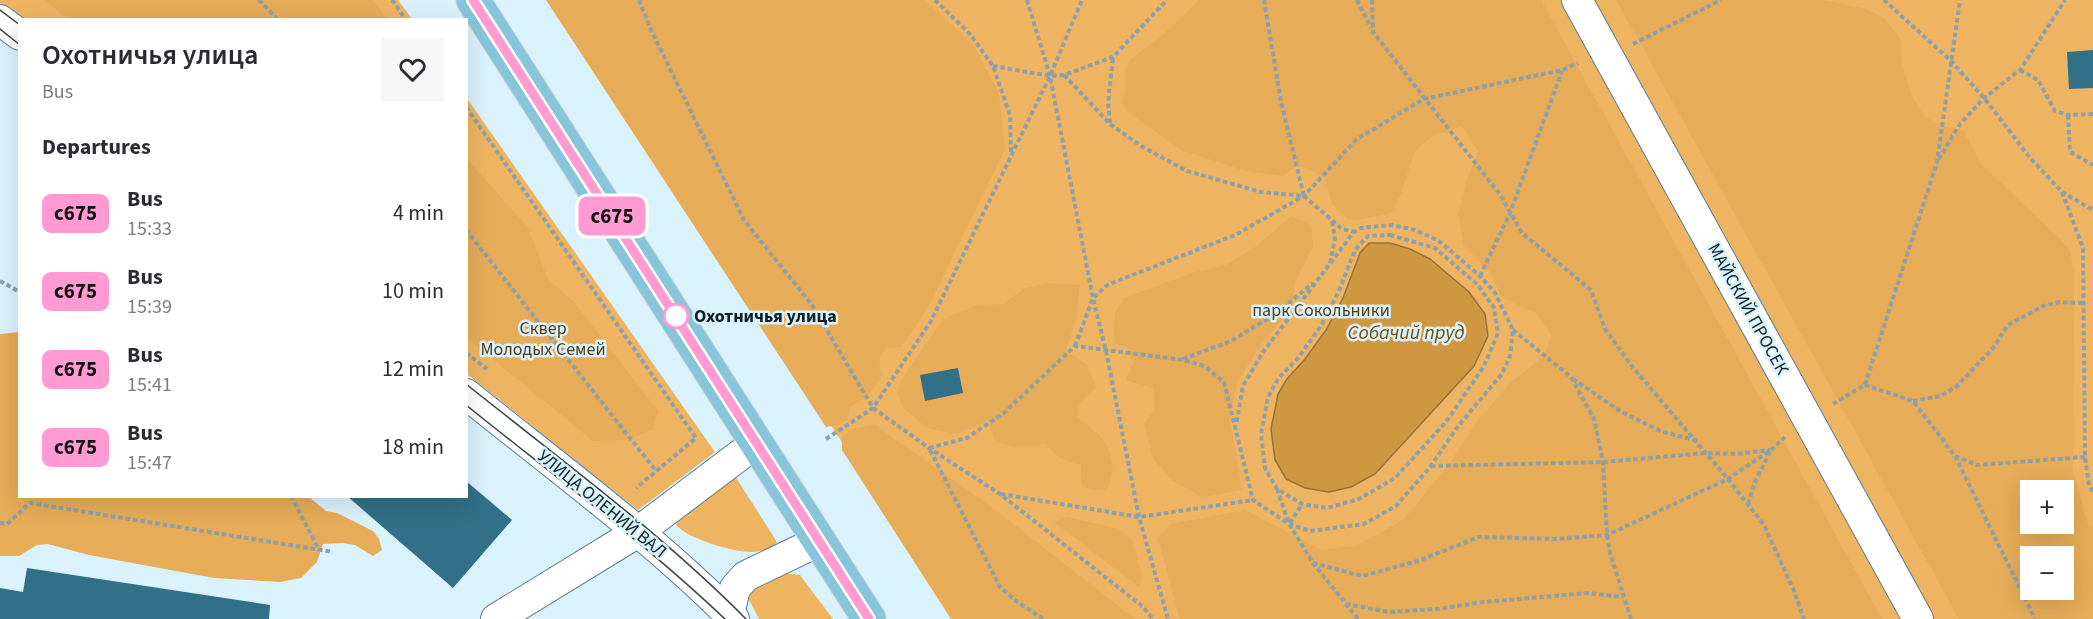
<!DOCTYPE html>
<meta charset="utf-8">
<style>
:root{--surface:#fff;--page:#f7f7f7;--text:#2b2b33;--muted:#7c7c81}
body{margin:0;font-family:"Source Sans 3",sans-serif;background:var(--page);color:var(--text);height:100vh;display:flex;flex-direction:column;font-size:22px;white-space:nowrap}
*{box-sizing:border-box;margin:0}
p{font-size:20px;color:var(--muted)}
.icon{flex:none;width:33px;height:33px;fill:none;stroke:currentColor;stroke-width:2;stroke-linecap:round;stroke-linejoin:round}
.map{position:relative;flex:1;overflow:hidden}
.sheet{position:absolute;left:18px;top:18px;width:450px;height:480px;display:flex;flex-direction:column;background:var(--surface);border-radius:0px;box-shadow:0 6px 24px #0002}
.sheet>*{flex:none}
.badge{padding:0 12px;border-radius:9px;font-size:21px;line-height:39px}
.controls{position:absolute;left:2020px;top:480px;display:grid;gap:12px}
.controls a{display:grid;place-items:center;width:54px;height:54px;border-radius:0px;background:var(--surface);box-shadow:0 6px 24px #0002;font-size:30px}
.map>.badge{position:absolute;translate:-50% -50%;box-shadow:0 0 0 3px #fff}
h2{padding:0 24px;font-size:22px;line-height:54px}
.round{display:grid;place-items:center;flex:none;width:63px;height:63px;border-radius:0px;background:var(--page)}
.overview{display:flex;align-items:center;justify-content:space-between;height:102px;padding:0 24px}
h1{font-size:28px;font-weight:600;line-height:45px}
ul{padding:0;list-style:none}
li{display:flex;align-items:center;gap:18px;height:78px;padding:0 24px}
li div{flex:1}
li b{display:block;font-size:22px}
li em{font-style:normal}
li .badge{min-width:66px;font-weight:700;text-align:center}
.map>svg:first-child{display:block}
.green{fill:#eeb462;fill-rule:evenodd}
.forest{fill:#e6ac57;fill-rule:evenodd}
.water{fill:#d09741;stroke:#967339;stroke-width:1.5}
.building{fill:#317086}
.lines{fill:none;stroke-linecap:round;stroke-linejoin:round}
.minor-casing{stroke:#597e8c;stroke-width:32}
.major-casing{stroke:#cfd2d3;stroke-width:35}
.path{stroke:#8ca0a9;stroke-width:4;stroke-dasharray:4.5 3;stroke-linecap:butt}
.minor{stroke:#fff;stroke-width:30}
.major{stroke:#87c5da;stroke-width:33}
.tram{stroke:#324349;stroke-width:1.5}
.line-casing{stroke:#fff;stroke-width:14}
.line{stroke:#ff9ad2;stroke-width:9}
.stop-dot{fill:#fff;stroke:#ff9ad2;stroke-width:3}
.labels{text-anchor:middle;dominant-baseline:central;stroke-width:5;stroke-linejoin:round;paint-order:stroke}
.street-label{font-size:18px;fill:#101f25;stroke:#daf2fc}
.park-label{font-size:18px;fill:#553d19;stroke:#daf2fc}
.stop-label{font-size:18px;font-weight:bold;fill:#101f25;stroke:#daf2fc;text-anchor:start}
.water-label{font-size:20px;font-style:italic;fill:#744e0b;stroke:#daf2fc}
</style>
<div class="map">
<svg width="2093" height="619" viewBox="0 0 2093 619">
<rect width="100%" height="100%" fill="#daf2fc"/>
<!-- green -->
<path class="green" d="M 0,0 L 398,0 L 412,19 L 21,20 L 0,3 Z
M 549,0 L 2093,0 L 2093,619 L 954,619 L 836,433 ZM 2031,490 L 2064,490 L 2064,524 L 2031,524 ZM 2031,556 L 2064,556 L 2064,590 L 2031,590 Z
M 466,97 L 715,452 L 638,510 L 467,374 Z
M 735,476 L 777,542 L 770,550 C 764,550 757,552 751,552 C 733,552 688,539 676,525 L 679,518 Z
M 783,573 L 800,575 L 833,619 L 759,619 L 749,600 L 750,587 Z"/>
<!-- forest -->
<path class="forest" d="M 44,0 L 373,0 L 387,19 L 68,19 Z
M 546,0 L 923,0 L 936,10 L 973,45 L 999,93 L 1005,149 L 930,304 L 902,347 L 886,348 L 879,359 L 882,377 L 866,397 L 849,408 L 847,419 L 838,425 L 826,427 Z
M 1199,0 L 1541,0 L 1882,619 L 1180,619 L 1158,538 L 1171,524 L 1245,510 L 1322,550 L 1354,546 L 1380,533 L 1404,519 L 1450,463 L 1478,420 L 1511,382 L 1545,355 L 1551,335 L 1536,313 L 1501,297 L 1491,273 L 1464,246 L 1458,214 L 1466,183 L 1478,151 L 1462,126 L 1433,136 L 1414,152 L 1402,192 L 1391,213 L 1357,220 L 1347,219 L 1332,204 L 1325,177 L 1298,165 L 1283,176 L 1246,171 L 1183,151 L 1126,111 L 1122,103 L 1125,89 L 1125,71 L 1130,60 L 1163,35 Z
M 1616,0 L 1823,0 L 1863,8 L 1884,18 L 1900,38 L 1902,67 L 1913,98 L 1924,116 L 1940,126 L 1963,130 L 1981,164 L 2059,238 L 2070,251 L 2074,271 L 2073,470 L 2088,524 L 2093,527 L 2093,619 L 1959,619 ZM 2031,490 L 2064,490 L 2064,524 L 2031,524 ZM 2031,556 L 2064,556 L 2064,590 L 2031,590 Z
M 466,158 L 527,226 L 548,279 L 575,303 L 658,411 L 653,430 L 626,440 L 593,441 L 467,338 Z
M 1291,216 L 1311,225 L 1313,247 L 1295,282 L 1292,307 L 1261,345 L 1238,381 L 1230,419 L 1242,490 L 1202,497 L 1172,480 L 1154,460 L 1144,424 L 1155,409 L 1153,389 L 1126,380 L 1133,363 L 1127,347 L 1113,343 L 1115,313 L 1124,298 L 1195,272 L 1226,265 L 1257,246 Z
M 1048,283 L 1080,285 L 1076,319 L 1066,351 L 1087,365 L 1096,388 L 1079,403 L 1077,417 C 1084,423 1094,429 1100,436 C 1112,450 1118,474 1105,490 L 1091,490 L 1081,484 L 1081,465 L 1060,458 L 1045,444 C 1025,448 1012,449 994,439 L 988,421 L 957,434 L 927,428 L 904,409 L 898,394 L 900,382 L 943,319 L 975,306 L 1003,304 L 1025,288 Z
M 19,332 L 20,496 L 309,497 L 326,511 L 337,513 L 373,531 L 379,539 L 382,550 L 373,556 L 355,545 L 344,543 L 323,544 L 317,562 L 301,578 L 280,582 L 214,578 L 89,555 L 48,544 L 37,545 L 19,556 L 0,556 L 0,334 Z
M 875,425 L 989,505 L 1135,619 L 951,619 L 842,450 L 842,437 L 855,428 Z
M 1067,517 L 1119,529 L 1132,539 L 1142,579 L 1139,587 L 1054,522 Z"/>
<!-- water -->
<path class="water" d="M 1369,243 L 1390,243 L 1410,249 L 1430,259 L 1469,292 L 1485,314 L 1488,336 L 1474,366 L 1375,474 L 1351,487 L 1329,492 L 1305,488 L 1286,479 L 1275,460 L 1271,429 L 1278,394 L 1287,379 L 1305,359 L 1326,330 L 1343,298 L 1360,253 Z"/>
<!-- building -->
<path class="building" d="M 2093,50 L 2093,88 L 2069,89 L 2067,52 Z
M 958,368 L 963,393 L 925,401 L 920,375 Z
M 466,481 L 512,520 L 453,588 L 347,496 L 466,496 Z
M 27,568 L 270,605 L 269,619 L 0,619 L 0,588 L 23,592 Z"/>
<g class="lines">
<!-- minor casing -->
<g class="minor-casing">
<path id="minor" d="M 1577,0 L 1918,619
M 0,20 L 20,35
M 466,394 C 557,467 652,537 734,619
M 496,619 L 638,532 L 756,443
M 728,619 L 735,588 L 746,576 L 819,541"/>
</g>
<!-- major casing -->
<g class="major-casing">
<path id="major" d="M 473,0 L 869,619"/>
</g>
<!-- path -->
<path class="path" d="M 259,0 L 278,20
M 392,0 L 406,20
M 639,0 L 652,32 L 744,220 L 812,305 L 873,408 L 929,448 L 1000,494 L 1143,607 L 1153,619
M 935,0 L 970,34 L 993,66 L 1010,115 L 1011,154
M 1027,0 L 1050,76 L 1093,298 L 1106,351 L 1139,517 L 1168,619
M 1264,0 L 1281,102 L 1304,196
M 1357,0 L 1371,28
M 1372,0 L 1373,32 L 1501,196 L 1522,233 L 1591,290 L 1605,329 L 1634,369 L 1728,479 L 1764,525 L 1794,591 L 1804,619
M 1884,0 L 1951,61 L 1984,98 L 2031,159 L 2062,192 L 2093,210
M 1633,44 L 1721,0
M 993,66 L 1050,76 L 1064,75 L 1113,57 L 1167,0
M 2020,70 L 2038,80 L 2055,111 L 2068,115 L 2093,114
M 1064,75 L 1110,124 L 1141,146 L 1187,171 L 1261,192 L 1304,196 L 1342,229 L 1354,232
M 466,107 L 696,438 L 636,488
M 2068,115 L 2070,152 L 2093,165
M 1110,123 L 1108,103 L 1113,57
M 1939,159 L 1960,124 L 1984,98 L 2020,70 L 2065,0
M 2062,192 L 2083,248 L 2085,457 L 2089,485 L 2093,492
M 466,230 L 656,471
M 1390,235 L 1435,248 L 1478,285 L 1494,308 L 1498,333 L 1484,366 L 1446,422 L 1395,478 L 1359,499 L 1327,508 L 1302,504 L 1277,489 L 1265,468 L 1261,434 L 1268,397 L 1278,379 L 1298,358 L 1321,326 L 1339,291 L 1355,250 L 1368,236 Z
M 1330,263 L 1335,239 L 1332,221
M 1480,276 L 1510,213 L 1562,71
M 0,281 L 20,292
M 1513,330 L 1571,377 L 1594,419 L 1603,462 L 1607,535 L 1610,553 L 1631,619
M 1075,346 L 1093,298 L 1107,285 L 1235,235 L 1304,196 L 1357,139 L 1424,99 L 1562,70 L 1578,63
M 466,353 L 487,369
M 1183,359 L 1231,341 L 1276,314 L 1313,283
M 1573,379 L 1620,411 L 1660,431 L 1694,440
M 1865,385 L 1913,401 L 1955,456 L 2035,619
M 1913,401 L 1941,396 L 1957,386 L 1994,347 L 2008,325 L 2043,306 L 2059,302 L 2083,303
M 1833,404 L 1865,385 L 1937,162 L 1960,0
M 826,439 L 873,408 L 931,321 L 1050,76 L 1082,0
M 1955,456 L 1977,465 L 2085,457
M 1431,466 L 1603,462 L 1706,453 L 1735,454 L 1770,450
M 1277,489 L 1289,524 L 1313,563 L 1358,619
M 1001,494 L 1139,517 L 1253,500
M 291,496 L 319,550
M 1748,504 L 1755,482 L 1771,450
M 0,523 L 7,524 L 30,503 L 333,552
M 1290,523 L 1302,504
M 1313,563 L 1362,576 L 1418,561 L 1479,537 L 1555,539 L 1607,535 L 1728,479 L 1771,450 L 1785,437
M 1346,604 L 1389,612 L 1437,609 L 1484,602 L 1588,593 L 1622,597
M 1043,619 L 1016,601 L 1000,587 L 929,448 L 967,438 L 1005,412 L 1075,346 L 1183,360 L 1204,366 L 1224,382 L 1253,500 L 1289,524 L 1310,531 L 1364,524 L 1396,506 L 1431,466 L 1458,426 L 1502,374 L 1510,356 L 1513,330 L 1495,293 L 1480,276 L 1439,241 L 1415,230 L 1392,225 L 1361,228 L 1354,232 L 1263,352 L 1243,386 L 1236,425"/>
<!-- minor -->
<use href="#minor" class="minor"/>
<!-- major -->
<use href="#major" class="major"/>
<!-- tram -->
<path class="tram" d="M 0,10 L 20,25
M 0,29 L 20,45
M 466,384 C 561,460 661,533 746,619
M 466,405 C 553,475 644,542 725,619"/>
</g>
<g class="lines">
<!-- line casing -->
<g class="line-casing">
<path id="line" d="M 473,0 L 869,619"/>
</g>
<!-- line -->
<use href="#line" class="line"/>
</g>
<!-- markers -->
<circle class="stop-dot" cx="676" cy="316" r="12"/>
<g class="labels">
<!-- street labels -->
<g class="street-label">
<text transform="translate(1748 309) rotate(61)">МАЙСКИЙ ПРОСЕК</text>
<text transform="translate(602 504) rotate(39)">УЛИЦА ОЛЕНИЙ ВАЛ</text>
</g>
<!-- park labels -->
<g class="park-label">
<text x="1321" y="310">парк Сокольники</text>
<text x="543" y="328">Сквер<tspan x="543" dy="21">Молодых Семей</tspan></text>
</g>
<!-- stop labels -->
<g class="stop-label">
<text x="694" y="316">Охотничья улица</text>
</g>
<!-- water labels -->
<g class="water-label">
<text x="1406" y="333">Собачий пруд</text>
</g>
</g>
</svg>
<div class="controls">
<a>+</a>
<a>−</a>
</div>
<b class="badge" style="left:612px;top:216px;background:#ff9ad2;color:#111">с675</b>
<section class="sheet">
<div class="overview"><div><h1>Охотничья улица</h1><p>Bus</p></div><a class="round"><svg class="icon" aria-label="heart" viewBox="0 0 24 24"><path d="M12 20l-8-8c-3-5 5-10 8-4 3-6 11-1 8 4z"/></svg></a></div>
<h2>Departures</h2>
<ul>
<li><span class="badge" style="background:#ff9ad2;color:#111">с675</span><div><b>Bus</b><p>15:33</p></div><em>4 min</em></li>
<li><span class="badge" style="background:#ff9ad2;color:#111">с675</span><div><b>Bus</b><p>15:39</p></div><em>10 min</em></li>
<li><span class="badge" style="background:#ff9ad2;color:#111">с675</span><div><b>Bus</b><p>15:41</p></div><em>12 min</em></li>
<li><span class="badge" style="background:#ff9ad2;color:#111">с675</span><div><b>Bus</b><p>15:47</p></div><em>18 min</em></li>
</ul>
</section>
</div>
